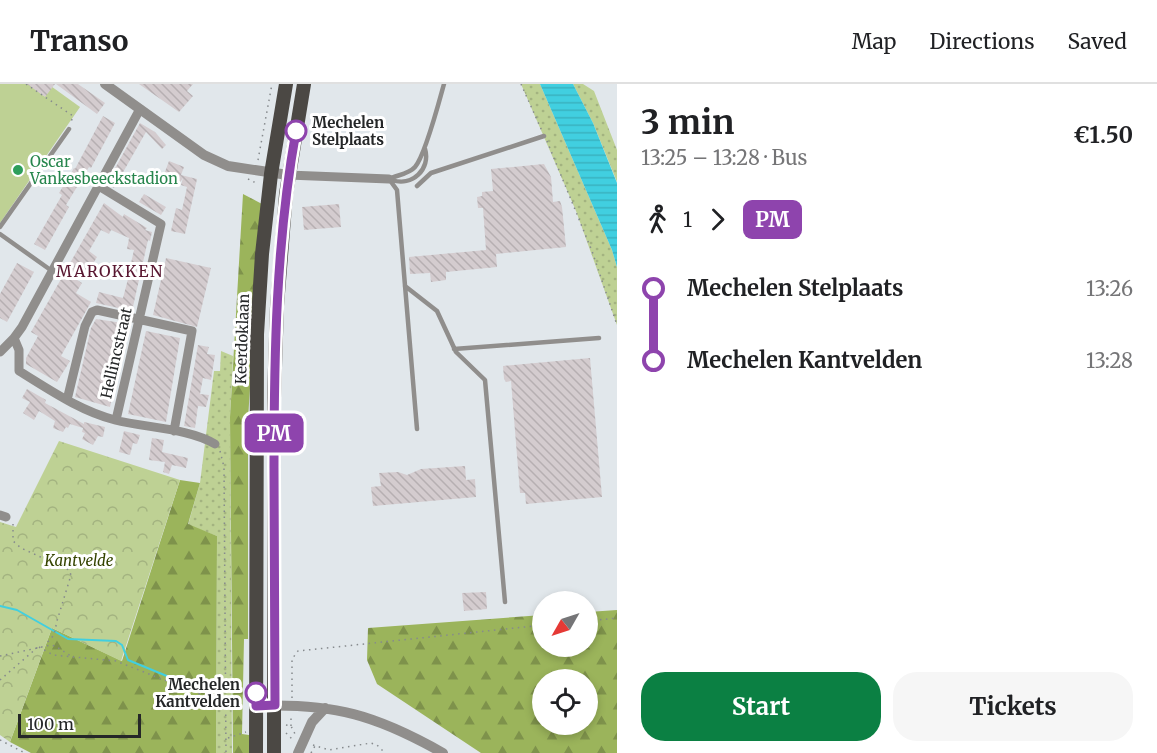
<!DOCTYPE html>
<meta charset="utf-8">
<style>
:root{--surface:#fff;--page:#f6f6f6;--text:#202124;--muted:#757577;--line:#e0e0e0;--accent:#0b8043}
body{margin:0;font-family:Merriweather,serif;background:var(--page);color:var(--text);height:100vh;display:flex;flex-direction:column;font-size:22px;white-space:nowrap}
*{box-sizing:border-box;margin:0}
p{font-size:20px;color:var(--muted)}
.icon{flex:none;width:33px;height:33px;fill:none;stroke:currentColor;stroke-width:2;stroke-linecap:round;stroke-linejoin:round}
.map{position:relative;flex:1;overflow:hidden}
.drawer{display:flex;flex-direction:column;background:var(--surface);width:540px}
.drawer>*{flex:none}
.badge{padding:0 12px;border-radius:9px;font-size:21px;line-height:39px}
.needle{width:39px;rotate:231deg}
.tools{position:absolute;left:532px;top:507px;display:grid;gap:12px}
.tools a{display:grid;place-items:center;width:66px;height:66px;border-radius:50%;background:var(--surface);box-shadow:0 3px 9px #0003;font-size:30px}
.scale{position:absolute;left:18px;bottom:15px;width:123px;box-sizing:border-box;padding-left:6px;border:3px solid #252728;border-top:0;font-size:16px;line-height:21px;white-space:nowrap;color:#252728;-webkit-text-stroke:4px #fff;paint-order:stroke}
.map>.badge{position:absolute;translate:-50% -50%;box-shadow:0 0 0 3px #fff}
.legs{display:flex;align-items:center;gap:9px;height:66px;padding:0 24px;font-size:20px}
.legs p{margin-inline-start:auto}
.summary{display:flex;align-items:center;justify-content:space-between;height:102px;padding:0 24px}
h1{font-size:33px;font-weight:700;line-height:45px}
.cta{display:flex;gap:12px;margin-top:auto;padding:12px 24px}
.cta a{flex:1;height:69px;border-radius:24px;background:var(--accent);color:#fff;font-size:24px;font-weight:700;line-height:69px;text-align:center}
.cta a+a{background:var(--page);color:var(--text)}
ul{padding:0 24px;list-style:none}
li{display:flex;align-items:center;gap:21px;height:72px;font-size:22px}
li i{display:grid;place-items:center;width:9px;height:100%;margin:0 8px;background:currentColor}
li i::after{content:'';width:15px;height:15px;margin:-8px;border:4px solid;border-radius:50%;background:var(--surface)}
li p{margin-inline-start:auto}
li:first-child i{background:linear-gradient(#0000 50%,currentColor 0)}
li:last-child i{background:linear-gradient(currentColor 50%,#0000 0)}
header{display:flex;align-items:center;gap:36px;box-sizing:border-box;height:84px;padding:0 30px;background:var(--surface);border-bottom:2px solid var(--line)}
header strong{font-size:28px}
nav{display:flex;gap:33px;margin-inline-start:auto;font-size:21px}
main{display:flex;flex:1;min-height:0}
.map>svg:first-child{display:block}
.grass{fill:url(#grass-dots)}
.forest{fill:url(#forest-firs);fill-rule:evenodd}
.park{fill:url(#park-crowns)}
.garden{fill:#bed194}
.water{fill:url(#water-rules)}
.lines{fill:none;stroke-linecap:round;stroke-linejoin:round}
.stream{stroke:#41cfe0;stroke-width:2}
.building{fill:url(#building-back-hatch)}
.path{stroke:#868a8d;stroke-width:1.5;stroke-dasharray:1.5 4.5;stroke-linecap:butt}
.service{stroke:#908e8c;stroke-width:4.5}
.minor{stroke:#908e8c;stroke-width:9}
.tertiary{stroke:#908e8c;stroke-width:10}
.primary{stroke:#4b4844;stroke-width:14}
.line-1-casing{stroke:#fff;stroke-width:14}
.line-1{stroke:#8e44ad;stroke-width:9}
.stop-1-dot{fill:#fff;stroke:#8e44ad;stroke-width:3}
.leisure-dot{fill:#2e9e5b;stroke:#fff;stroke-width:2}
.labels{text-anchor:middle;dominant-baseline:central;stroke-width:6;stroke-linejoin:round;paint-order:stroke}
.stop-label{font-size:15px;font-weight:bold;fill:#252728;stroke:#fff;text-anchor:start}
.leisure-label{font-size:15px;fill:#27864d;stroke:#fff;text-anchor:start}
.street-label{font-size:15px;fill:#252728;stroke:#fff}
.park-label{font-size:15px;font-style:italic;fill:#354400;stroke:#fff}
.neighbourhood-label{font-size:16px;letter-spacing:1.5px;fill:#581630;stroke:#fff}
</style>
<header>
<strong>Transo</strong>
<nav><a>Map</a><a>Directions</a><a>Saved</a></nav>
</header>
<main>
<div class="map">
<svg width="617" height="669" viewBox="0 0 617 669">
<defs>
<pattern id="grass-dots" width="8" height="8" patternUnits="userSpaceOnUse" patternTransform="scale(1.5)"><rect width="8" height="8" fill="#bed194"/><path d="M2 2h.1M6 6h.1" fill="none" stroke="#a3b380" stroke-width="1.8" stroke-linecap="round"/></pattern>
<pattern id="forest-firs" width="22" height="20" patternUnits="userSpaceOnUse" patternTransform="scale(1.5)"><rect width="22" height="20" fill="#9bb45b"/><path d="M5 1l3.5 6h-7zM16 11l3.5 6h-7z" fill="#7e924b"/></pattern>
<pattern id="park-crowns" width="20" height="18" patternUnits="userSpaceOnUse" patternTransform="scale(1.5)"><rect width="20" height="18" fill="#bed194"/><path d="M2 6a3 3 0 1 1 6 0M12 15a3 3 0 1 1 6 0" fill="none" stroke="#a3b380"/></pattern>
<pattern id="water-rules" width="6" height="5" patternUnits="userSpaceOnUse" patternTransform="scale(1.5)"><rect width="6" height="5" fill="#41cfe0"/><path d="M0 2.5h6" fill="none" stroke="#39b2c0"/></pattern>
<pattern id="building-back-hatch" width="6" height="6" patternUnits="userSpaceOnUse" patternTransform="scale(1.5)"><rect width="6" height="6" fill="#d4cccf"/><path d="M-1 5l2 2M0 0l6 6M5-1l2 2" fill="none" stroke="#b6afb2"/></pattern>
</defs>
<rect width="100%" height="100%" fill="#e1e7eb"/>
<!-- grass -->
<path class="grass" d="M 521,0 L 540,0 L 612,166 L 617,183 L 617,241 L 576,127 Z
M 573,0 L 583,0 L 594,7 L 617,66 L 617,98 L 593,39 Z
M 221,267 L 233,272 L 230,333 L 232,669 L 216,669 L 217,452 L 188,441 L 200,399 L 214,287 L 220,287 Z"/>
<!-- forest -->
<path class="forest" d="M 243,110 L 262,120 L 248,335 L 248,555 L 244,555 L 242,650 L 249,651 L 249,669 L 233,669 L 230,333 Z
M 180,396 L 200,399 L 188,440 L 217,452 L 216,669 L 31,669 L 10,658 L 52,544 L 122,577 Z
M 617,526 L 617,669 L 481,669 L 377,600 L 367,576 L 368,544 L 543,531 L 543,562 L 588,562 L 588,528 ZM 543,596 L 588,596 L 588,640 L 543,640 Z"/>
<!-- park -->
<path class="park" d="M 59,357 L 180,396 L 121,577 L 52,544 L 10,658 L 0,651 L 0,438 L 16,443 Z"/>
<!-- garden -->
<path class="garden" d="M 0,0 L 48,0 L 80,23 L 0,139 Z"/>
<!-- water -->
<path class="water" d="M 540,0 L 573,0 L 593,39 L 617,99 L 617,183 L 612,166 Z"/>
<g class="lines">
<!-- stream -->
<path class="stream" d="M 0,522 L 17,526 L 68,555 L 116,557 L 122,561 L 128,576 L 208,609"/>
</g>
<!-- building -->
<path class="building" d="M 27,0 L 55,0 L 45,13 Z
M 56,0 L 78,0 L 105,19 L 97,30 Z
M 139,0 L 193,0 L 187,7 L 193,12 L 179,28 Z
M 103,32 L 115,39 L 91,84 L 89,83 L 66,121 L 69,123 L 45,166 L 34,160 L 62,111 L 59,109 L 74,84 L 75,85 Z
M 140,39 L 155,48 L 166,61 L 162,65 L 146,48 L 114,104 L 107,99 Z
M 169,77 L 184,83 L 181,91 L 197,95 L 185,150 L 171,147 L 176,124 L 182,126 L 187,103 L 181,101 L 183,94 L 179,100 L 173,98 L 172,100 L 162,96 Z
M 544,80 L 551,93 L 553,118 L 560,117 L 562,123 L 566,163 L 496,170 L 497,183 L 446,188 L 446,196 L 431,198 L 430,189 L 410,190 L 409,173 L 486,166 L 483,124 L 478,124 L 477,113 L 482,112 L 482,108 L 493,107 L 491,85 Z
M 144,110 L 166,123 L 161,131 L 139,118 Z
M 104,119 L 123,133 L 124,130 L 147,144 L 145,146 L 152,148 L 150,157 L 148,156 L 132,227 L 96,219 L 99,208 L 123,214 L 128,195 L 120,193 L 121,187 L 129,188 L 134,166 L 127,165 L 129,154 L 111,146 L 109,150 L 101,146 L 89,167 L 97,173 L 88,188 L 80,183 L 74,194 L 82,199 L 76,209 L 91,218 L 61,272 L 70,277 L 57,298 L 26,280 L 26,274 L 38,252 L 31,248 Z
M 339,120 L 341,143 L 304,146 L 302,123 Z
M 166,174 L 211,184 L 197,243 L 153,231 Z
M 17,179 L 34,188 L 7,238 L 0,234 L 0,210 Z
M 96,235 L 129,240 L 110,323 L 75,313 L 91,244 Z
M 146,247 L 180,254 L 166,338 L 128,330 Z
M 198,261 L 209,263 L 207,270 L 215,271 L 211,296 L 203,294 L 200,310 L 209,311 L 206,323 L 198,322 L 195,344 L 184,342 Z
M 590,274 L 602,413 L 526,420 L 525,409 L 520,409 L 511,297 L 506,298 L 504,295 L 503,282 Z
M 27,305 L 46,316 L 45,319 L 84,340 L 84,338 L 105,343 L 103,353 L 98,352 L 93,361 L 82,355 L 85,349 L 82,348 L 83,344 L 70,340 L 68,344 L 66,343 L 63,348 L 53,344 L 55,337 L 39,327 L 34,336 L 23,329 L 30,318 L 22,314 Z
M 124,347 L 140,351 L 137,360 L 133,359 L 130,371 L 119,368 Z
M 152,354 L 164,356 L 162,368 L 188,374 L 186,384 L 172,381 L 169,390 L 163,388 L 165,378 L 149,376 Z
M 465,382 L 466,396 L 475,395 L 476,413 L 373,422 L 371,403 L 381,402 L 379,389 L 398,388 L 407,391 L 421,385 Z
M 486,508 L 487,525 L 464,527 L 462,509 Z"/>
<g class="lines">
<!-- path -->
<path class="path" d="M 26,0 L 73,32 L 71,38
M 521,0 L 542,47
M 547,57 L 592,167 L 617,241
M 258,76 L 272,0
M 248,95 L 254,98 L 255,95
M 220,367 L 224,383 L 226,669
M 13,440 L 13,457 L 21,464 L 69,486 L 71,491 L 57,537 L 54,551 L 45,561
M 588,537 L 617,534
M 39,563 L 53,571 L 116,577 L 225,620
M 0,572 L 51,561 L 55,562 L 71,572
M 0,596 L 38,563
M 292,614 L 292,575 L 298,567 L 543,541
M 286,641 L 291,642 L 296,652
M 291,642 L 291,630
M 286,649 L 293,656
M 228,654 L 246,648
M 0,656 L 25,669
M 313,661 L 329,666 L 371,659 L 377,661 L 385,669
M 311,669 L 315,662"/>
<!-- service -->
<path class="service" d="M 389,95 L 397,106 L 417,345
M 389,95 C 397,91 409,90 415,83 C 425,72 439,18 444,0
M 392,96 C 412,103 431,85 425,65
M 417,102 L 431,89 L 544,52
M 0,143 L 69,45
M 0,150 L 52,187
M 405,202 L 437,227 L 456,268 L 485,296 L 505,518
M 454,265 L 599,254"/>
<!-- minor -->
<path class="minor" d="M 288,91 L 389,95
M 97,101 L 161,140 L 116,336
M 14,254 L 19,266 L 19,287 C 50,306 80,327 115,336 C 146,344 188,344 215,360
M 0,268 L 14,254 L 22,243 L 140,25
M 67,316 L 85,242 L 92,228 L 97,226 L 192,247 L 174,347
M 0,431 L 6,433"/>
<!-- tertiary -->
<path class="tertiary" d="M 105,0 L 204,71 L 228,82 L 288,91
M 256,622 C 334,619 376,631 443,669
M 298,669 L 312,638 L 325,624"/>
<!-- primary -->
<path class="primary" d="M 256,669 L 257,250 L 262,170 L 271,90 L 286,0
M 274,669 L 274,314 L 277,222 L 286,110 L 304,0"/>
</g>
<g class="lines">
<!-- line-1 casing -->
<g class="line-1-casing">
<path id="line-1" d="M 256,609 L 256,622 L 275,621 C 274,542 274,463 274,384 C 274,271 276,158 296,47"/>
</g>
<!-- line-1 -->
<use href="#line-1" class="line-1"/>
</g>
<!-- markers -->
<g class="stop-1-dot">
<circle cx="296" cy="47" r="10"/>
<circle cx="256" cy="609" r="10"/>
</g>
<circle class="leisure-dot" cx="18" cy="86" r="6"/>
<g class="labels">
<!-- stop labels -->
<g class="stop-label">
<text x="312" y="38">Mechelen<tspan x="312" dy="17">Stelplaats</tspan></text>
<text x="240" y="600" text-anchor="end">Mechelen<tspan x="240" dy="17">Kantvelden</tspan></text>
</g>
<!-- leisure labels -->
<g class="leisure-label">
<text x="30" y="77">Oscar<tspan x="30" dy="17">Vankesbeeckstadion</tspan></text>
</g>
<!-- street labels -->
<g class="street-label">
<text transform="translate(242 255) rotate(-88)">Keerdoklaan</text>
<text transform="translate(116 269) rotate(-77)">Hellincstraat</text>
</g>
<!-- park labels -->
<g class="park-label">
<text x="79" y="476">Kantvelde</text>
</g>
<!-- neighbourhood labels -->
<g class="neighbourhood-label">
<text x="110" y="187">MAROKKEN</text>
</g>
</g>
</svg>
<div class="tools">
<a><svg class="needle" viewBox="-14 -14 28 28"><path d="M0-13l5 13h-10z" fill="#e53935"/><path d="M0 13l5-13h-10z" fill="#757577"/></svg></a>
<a><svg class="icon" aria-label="locate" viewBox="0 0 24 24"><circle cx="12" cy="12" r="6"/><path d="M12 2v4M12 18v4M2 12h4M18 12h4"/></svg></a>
</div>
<div class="scale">100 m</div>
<b class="badge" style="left:274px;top:349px;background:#8e44ad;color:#fff">PM</b>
</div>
<section class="drawer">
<div class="summary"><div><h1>3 min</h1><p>13:25 – 13:28 · Bus</p></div><b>€1.50</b></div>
<div class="legs"><svg class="icon" aria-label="walk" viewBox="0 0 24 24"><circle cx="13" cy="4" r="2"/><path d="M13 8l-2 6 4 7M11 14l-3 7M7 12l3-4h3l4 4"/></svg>1<svg class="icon" aria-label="forward" viewBox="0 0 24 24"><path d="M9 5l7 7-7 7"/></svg><b class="badge" style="background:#8e44ad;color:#fff">PM</b></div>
<ul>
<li><i style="color:#8e44ad"></i><b>Mechelen Stelplaats</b><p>13:26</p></li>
<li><i style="color:#8e44ad"></i><b>Mechelen Kantvelden</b><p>13:28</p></li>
</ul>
<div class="cta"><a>Start</a><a>Tickets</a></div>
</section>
</main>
